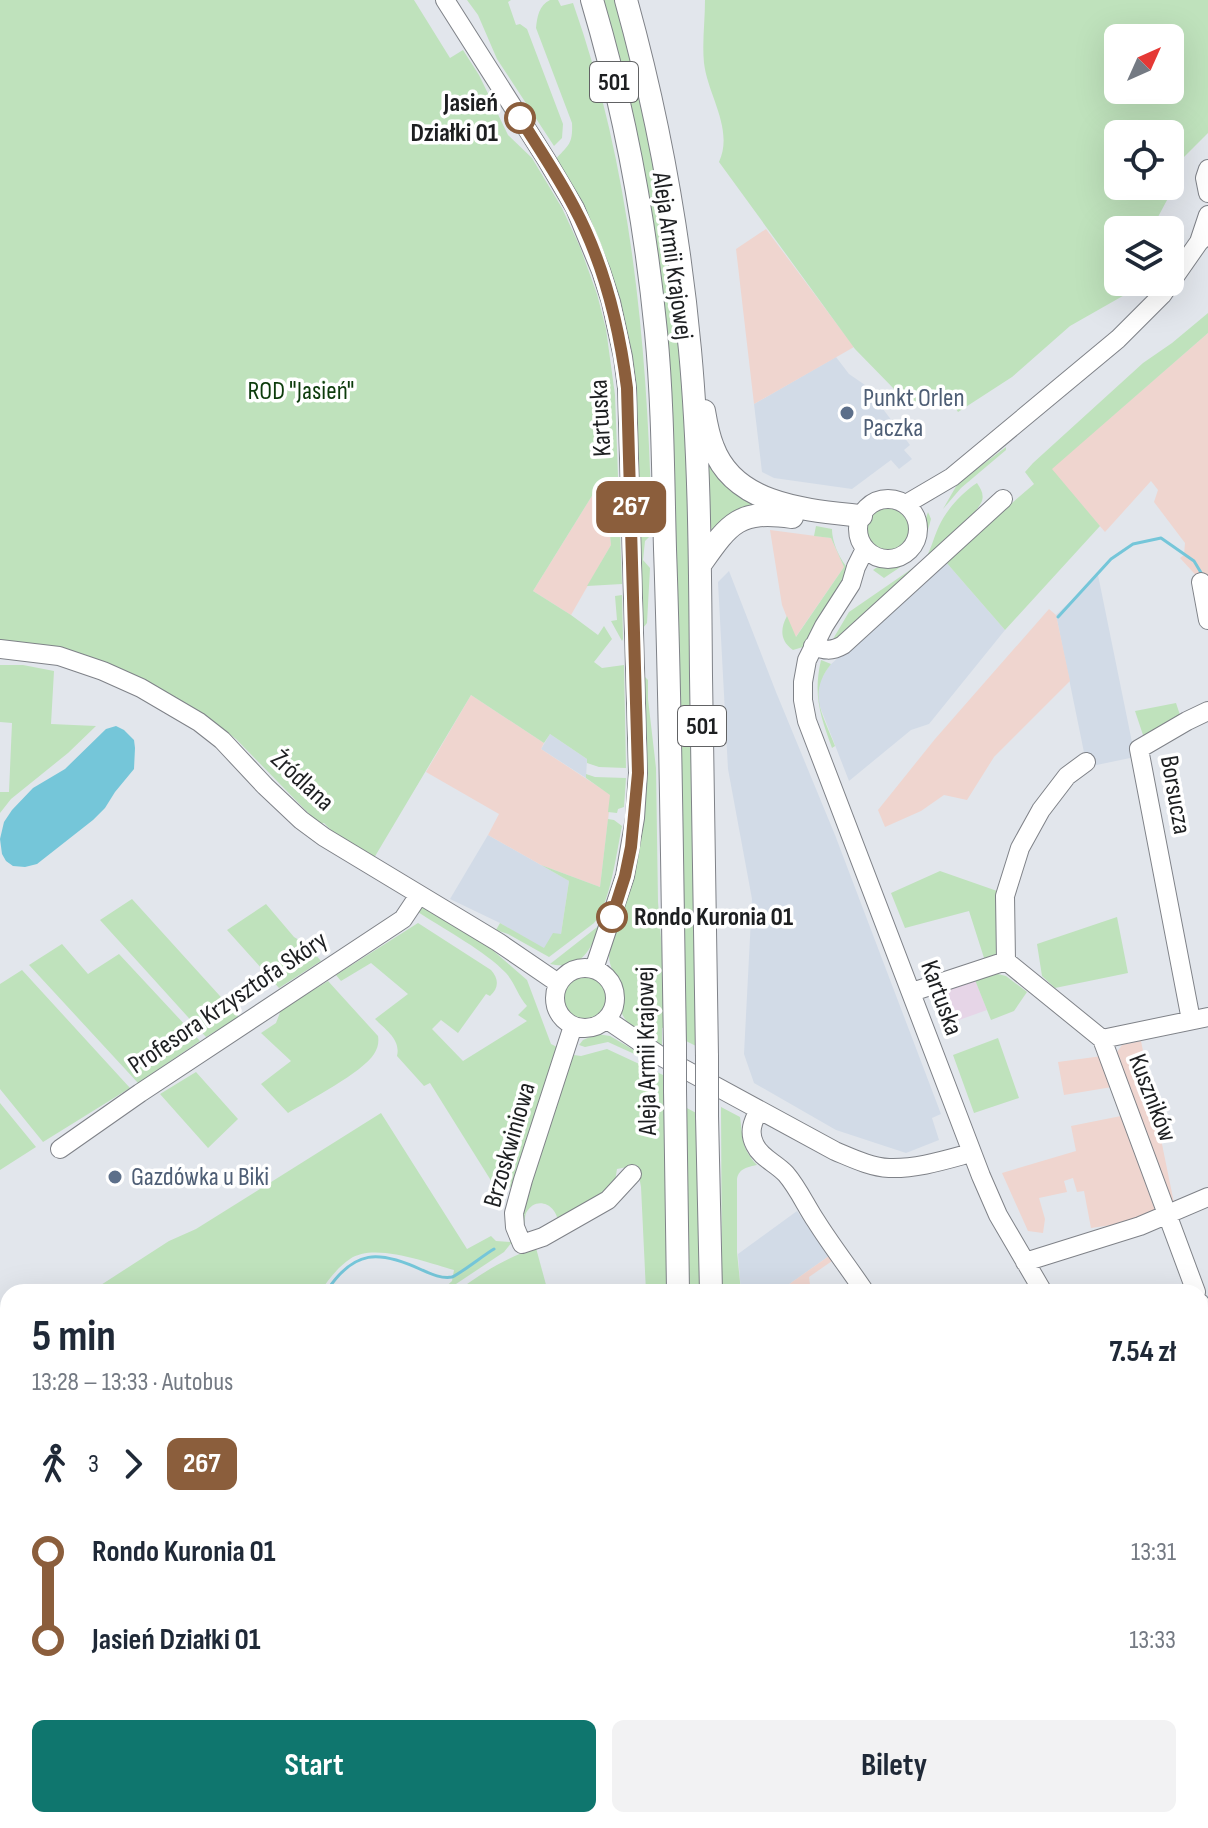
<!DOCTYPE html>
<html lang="pl">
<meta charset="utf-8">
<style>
:root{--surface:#fff;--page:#f2f2f3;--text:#1f2937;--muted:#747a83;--accent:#0f766e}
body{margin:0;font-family:"Sofia Sans Condensed",sans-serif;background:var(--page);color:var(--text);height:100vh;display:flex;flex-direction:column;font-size:30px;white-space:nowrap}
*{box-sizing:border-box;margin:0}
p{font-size:26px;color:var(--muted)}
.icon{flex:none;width:44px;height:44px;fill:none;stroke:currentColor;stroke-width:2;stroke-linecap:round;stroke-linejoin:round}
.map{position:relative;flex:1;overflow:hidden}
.drawer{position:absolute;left:0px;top:1284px;width:1208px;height:544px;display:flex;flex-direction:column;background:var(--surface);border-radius:24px 24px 0 0;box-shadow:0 8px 32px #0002}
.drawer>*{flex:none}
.badge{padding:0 16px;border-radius:12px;font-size:28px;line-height:52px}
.needle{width:52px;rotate:45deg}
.tools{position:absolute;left:1104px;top:24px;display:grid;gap:16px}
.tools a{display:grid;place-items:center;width:80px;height:80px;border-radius:12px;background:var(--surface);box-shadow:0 8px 32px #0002;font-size:40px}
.map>.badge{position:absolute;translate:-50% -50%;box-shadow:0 0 0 4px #fff}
.legs{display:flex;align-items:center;gap:12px;height:88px;padding:0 32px;font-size:26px}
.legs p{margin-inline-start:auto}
.summary{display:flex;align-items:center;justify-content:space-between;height:136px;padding:0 32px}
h1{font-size:44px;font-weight:700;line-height:60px}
.primary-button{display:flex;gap:16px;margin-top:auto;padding:16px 32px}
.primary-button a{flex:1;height:92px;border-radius:12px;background:var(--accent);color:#fff;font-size:32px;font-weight:700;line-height:92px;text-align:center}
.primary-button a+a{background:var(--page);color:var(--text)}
ul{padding:0 32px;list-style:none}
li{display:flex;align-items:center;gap:28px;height:88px;font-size:30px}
li i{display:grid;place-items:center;width:12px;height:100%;margin:0 10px;background:currentColor}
li i::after{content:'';width:20px;height:20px;margin:-10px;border:6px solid;border-radius:50%;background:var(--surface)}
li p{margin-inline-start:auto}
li:first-child i{background:linear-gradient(#0000 50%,currentColor 0)}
li:last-child i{background:linear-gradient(currentColor 50%,#0000 0)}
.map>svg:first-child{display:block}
.built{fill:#d2dbe7}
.industrial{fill:#efd5cf}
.education{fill:#e6d5e7}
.green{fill:#bfe2bc;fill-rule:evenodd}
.water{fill:#75c6d9}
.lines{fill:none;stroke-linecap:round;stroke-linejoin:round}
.stream{stroke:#75c6d9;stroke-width:3}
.minor-casing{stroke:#7f8288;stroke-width:20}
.major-casing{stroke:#7f8288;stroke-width:24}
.minor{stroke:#fff;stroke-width:18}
.major{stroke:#fff;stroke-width:22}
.major-bridge-casing{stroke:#7f8288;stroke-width:24;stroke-linecap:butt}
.major-bridge{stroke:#fff;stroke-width:22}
.line-1-casing{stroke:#fff;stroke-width:18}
.line-1{stroke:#8b5e3c;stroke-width:12}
.stop-1-dot{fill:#fff;stroke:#8b5e3c;stroke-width:4}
.service-dot{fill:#5c6f8a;stroke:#fff;stroke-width:3}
.labels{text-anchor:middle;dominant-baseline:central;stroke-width:7;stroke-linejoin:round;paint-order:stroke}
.shield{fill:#fff;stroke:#616264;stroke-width:2}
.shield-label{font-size:24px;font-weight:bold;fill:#1d1f21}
.stop-label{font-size:26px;font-weight:bold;fill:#1d1f21;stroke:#fff;text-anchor:end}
.street-label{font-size:26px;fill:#1d1f21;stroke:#fff}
.park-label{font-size:26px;fill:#0d3c0c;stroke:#fff}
.service-label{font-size:26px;fill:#4e5e75;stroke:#fff;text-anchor:start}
</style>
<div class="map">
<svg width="1208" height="1828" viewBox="0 0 1208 1828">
<rect width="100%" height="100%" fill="#e2e6ec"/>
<!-- built -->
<path class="built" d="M 836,357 L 849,374 L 865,385 L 910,445 L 904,450 L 912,459 L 899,469 L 891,460 L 852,489 L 774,478 L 762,472 L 754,404 Z
M 945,561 L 1005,630 L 929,724 L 911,730 L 849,781 L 819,704 L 818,684 L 829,666 Z
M 729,571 L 776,692 L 835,835 L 941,1114 L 932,1118 L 939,1140 L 906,1153 L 836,1130 L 754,1083 L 744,1054 L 752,899 L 728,769 L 718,582 Z
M 1098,575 L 1135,757 L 1087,767 L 1056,615 Z
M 550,734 L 587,759 L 586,778 L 541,749 Z
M 488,835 L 569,881 L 561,934 L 544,949 L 500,923 L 450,899 Z
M 797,1211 L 829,1256 L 778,1292 L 741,1292 L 738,1254 Z
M 1207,1345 L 1208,1466 L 1200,1470 L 1200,1350 Z
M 785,1820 L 830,1820 L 836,1828 L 781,1828 Z
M 920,1820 L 944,1820 L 950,1828 L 909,1828 Z"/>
<!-- industrial -->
<path class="industrial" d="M 766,229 L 854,347 L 754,404 L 736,249 Z
M 1208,333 L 1208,580 L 1204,584 L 1180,558 L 1184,555 L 1185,543 L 1154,502 L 1158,490 L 1151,481 L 1105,532 L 1051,469 Z
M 603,478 L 609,479 L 608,515 L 611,545 L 571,615 L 533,591 Z
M 770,530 L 831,538 L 844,567 L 795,638 L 782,605 Z
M 1049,609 L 1056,615 L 1070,681 L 994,757 L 967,800 L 944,795 L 921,811 L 885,827 L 878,810 L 935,739 Z
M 471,695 L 544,743 L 541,749 L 611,795 L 600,887 L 541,865 L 488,835 L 499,814 L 426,772 Z
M 1141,1041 L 1174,1203 L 1171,1205 L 1117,1052 L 1122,1045 Z
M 1102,1056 L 1112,1087 L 1064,1095 L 1058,1062 Z
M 1121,1116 L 1156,1213 L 1119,1224 L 1091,1228 L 1084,1191 L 1077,1192 L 1073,1178 L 1064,1181 L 1067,1192 L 1039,1198 L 1045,1219 L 1043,1233 L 1028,1231 L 1002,1173 L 1076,1151 L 1071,1126 Z
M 829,1256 L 832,1261 L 809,1277 L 811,1292 L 778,1292 Z
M 1208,1687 L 1208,1725 L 1200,1727 L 1200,1690 Z"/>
<!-- education -->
<path class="education" d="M 975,980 L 987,1010 L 942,1026 L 934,1004 L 940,991 Z"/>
<!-- green -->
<path class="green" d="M 0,0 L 414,0 L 450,58 L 463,50 L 479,75 L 508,135 L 532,158 L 562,208 L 580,247 L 597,294 L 606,329 L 615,395 L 622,584 L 587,586 L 611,545 L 608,515 L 609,479 L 603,478 L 533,591 L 571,615 L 598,635 L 604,626 L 612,639 L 594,662 L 602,668 L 624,665 L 626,768 L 599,767 L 587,763 L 587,759 L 550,734 L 544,743 L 471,695 L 374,858 L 333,832 L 324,823 L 319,824 L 236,739 L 201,713 L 0,643 Z
M 467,0 L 511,0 L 508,2 L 516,25 L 520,24 L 527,29 L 563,124 L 562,138 L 554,146 L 497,59 L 478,15 Z
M 550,0 L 558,0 L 561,6 L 573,3 C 633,173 648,354 652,534 L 645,541 L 643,560 L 650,568 L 647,623 L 643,628 L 644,676 L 648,680 L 648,699 L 656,768 L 658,902 L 665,987 L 666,1027 L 662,1028 L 662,1050 C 650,1040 624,1026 621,1010 C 620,1001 623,993 619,984 C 615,973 609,968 609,955 L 632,871 L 630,359 L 555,160 C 568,145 573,145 572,123 L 536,28 C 537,17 539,5 550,0 Z
M 599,0 L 619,0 L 652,130 L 681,344 L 689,484 L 700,1048 L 682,1039 L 671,485 Z
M 705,0 L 1208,0 L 1208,133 L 1182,159 L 1174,187 L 1151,230 L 1118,230 L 1118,282 L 1131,282 L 1128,293 L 1070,326 L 1012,377 L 958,412 L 946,392 L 924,407 L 896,391 L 855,349 L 719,162 C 734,129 708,96 704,63 C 702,43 705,21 705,0 ZM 1170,38 L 1170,90 L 1118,90 L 1118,38 ZM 1170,134 L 1170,186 L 1118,186 L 1118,134 Z
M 1208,313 L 1208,333 L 1052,469 L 1100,526 L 1005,630 L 945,561 L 1034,484 L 1025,472 L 1033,463 L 1143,363 L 1172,343 Z
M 1006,447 L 1006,450 L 961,488 L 943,509 L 958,483 Z
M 705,449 L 765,509 L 708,542 Z
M 977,483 C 981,489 984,494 982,501 C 975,517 940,547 926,558 C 932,547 935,533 941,522 C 949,507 963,492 977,483 Z
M866 528a23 23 0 1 1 46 0a23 23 0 1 1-46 0Z
M 928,512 L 931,519 C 921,557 915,557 884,578 L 873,570 C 881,564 887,565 897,563 C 927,557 920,533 928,512 Z
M 816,526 L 832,529 C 832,542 840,561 850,570 L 803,647 L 793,650 C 780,641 780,629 787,616 L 796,637 L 844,567 L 831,538 L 814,536 Z
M 913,568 L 839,637 L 833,639 L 849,612 Z
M 622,595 L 623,639 L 622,641 L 611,621 L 617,620 L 615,596 Z
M 821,660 L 831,664 C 807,694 823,714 835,746 L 832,748 C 820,715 813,695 821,660 Z
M 0,665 L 23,665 L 54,671 L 51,724 L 96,726 L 68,753 L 11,799 L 0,813 L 0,792 L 9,792 L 12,723 L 0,722 Z
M 1176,703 L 1181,718 L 1144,738 L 1135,711 Z
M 586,774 L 595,777 L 626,778 L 624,807 L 618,809 L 617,813 L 608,812 L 610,795 L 586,778 Z
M 608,819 L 614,820 L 622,826 C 617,850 610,905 594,923 L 549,957 L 508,934 L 496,930 L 500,923 L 544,948 L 553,933 L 561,934 L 569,881 L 541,865 L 600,887 Z
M 940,871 L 1000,892 L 1001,955 L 985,961 L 969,911 L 905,928 L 891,893 Z
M 132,899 L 239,1017 L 206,1037 L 100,920 Z
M 266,904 L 294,937 L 307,945 L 321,961 L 279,988 L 227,930 Z
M 421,905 L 489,947 L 527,980 L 551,1044 L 557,1047 L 519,1180 L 500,1195 L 430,1083 L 424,1086 L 397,1056 C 401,1040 386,1030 375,1019 L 408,994 L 371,963 L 341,981 L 336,975 L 418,923 L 491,970 C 499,979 499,988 490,996 L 486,994 L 458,1033 L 441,1020 L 432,1029 L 463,1061 L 527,1021 L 518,1015 L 527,1006 C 518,996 515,983 506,973 C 485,951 447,931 421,914 L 417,911 Z
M 1117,917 L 1128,973 L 1055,988 L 1042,976 L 1037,944 Z
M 601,924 C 591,948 583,971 550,964 Z
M 62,944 L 88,974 L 119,954 L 200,1041 L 138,1083 L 29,965 Z
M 22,970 L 130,1088 L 43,1142 L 0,1089 L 0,984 Z
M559 998a25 25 0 1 1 50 0a25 25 0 1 1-50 0Z
M 994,973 L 1006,976 L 1027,992 L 1014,1011 L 991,1020 L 975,980 Z
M 328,981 L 378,1036 C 379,1042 378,1048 374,1054 C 363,1072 308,1101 288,1113 L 261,1084 L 291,1061 L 261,1033 L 276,1023 L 281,1010 Z
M 597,1034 L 610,1036 L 663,1067 L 608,1042 L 585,1047 L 579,1045 L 583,1040 Z
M 998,1038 L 1019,1098 L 974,1113 L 953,1055 Z
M 607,1049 L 663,1075 L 665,1118 L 668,1292 L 646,1292 L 641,1187 L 637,1165 L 617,1169 L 614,1187 L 558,1225 C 559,1205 536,1194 526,1213 C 525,1216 524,1224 524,1227 L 521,1215 L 554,1102 L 574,1055 L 581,1056 Z
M 196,1072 L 238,1119 L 208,1148 L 160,1094 Z
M 0,1103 L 36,1147 L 0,1170 Z
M 683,1106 L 700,1115 L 703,1292 L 686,1292 Z
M 721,1107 L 740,1117 C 743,1138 741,1148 757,1165 C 748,1167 739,1168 737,1179 L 737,1252 L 741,1292 L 722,1292 Z
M 381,1113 L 467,1249 L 491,1236 L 496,1241 L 512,1242 L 504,1252 L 444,1292 L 440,1292 L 452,1281 L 454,1270 C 428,1263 374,1242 350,1259 C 338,1267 328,1280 320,1292 L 90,1292 L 169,1241 L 196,1229 Z
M 536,1248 L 548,1292 L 456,1292 C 480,1274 507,1257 536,1248 Z
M 8,1345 L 8,1762 L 0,1752 L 0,1350 Z
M 53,1820 L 678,1820 L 678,1828 L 60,1828 Z
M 736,1820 L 783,1820 L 781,1828 L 733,1828 Z
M 1093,1820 L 1147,1820 L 1149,1828 L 1095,1828 Z"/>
<!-- water -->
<path class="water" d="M 116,726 L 124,730 L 134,740 L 135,748 L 134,769 L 115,792 L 105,808 L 93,820 L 37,864 L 25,867 L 13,866 L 6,861 L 2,854 L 0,839 L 4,822 L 12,810 L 33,788 L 65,769 L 106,729 Z"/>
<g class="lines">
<!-- stream -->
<path class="stream" d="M 1058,617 L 1111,559 L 1133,544 L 1161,538 L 1194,561 L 1203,576
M 326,1292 C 354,1249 379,1250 422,1270 C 431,1274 442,1279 452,1277 C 460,1274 485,1254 494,1249"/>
<!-- minor casing -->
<g class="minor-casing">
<path id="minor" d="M 445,0 L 546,159 L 575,208 L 601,271 L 611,302 L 623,357 L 627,388 L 638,773 L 635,818 L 625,876 L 594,969
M 1208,169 L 1205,178 L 1208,193
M 1199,242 L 1208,215
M858 529a30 30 0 1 1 60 0a30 30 0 1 1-60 0Z
M 906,504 L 952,477 L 1118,339 L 1162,295 L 1199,242 L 1208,234
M 865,549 L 856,567 L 851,584 L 824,626 L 807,660 L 803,682 L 803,700 L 807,721 L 981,1176 L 998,1215 L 1043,1292
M 1201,582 L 1208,620
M 813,646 C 824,650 831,652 843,645 L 1003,499
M 0,649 L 59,656 L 103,671 L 141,688 L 199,722 L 222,740 L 265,786 L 301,820 L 324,837 L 498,942 L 558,983
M 1006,961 L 1102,1039 L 1196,1292
M 1006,961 L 1005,896 L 1020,848 L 1041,810 L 1067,776 L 1086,762
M555 998a30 30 0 1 1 60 0a30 30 0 1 1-60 0Z
M 912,992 L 1006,961
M 606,1019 L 662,1057 L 835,1151 C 852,1158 870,1167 889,1168 C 917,1169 945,1160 971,1153
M 1191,1020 L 1139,749 L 1187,721 L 1208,711
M 573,1026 L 523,1180 L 514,1213 L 515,1227 L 522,1244 L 543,1237 L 608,1200 L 632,1174
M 1102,1039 L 1208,1017
M 759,1110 C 753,1121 748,1132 755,1145 C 761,1158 776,1163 786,1174 C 798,1188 806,1206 816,1221 C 831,1245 849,1268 865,1292
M 60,1149 L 140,1093 L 403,919 L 419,895
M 1025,1262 L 1140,1226 L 1208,1197
M 1200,1303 L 1208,1325
M 1200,1537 L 1208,1549
M 789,1820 L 790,1828
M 993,1820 L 998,1828
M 1156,1820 L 1158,1828"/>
</g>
<!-- major casing -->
<g class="major-casing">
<path id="major" d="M 592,0 C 624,108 645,220 656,332 C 663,404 663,477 665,549 C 671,715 672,880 675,1045
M 626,0 C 658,115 679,231 690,350 C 700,458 700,568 701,676 C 703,803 705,930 707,1057
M 704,411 C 706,423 708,435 713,447 C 735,506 807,510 861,516
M 700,565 C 729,524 738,509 792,517
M 675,1090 L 678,1292
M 707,1116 L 711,1292
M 686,1820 L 686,1828
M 726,1828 L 730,1820"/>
</g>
<!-- minor -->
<use href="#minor" class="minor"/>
<!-- major -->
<use href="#major" class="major"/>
<!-- major-bridge casing -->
<g class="major-bridge-casing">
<path id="major-bridge" d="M 675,1045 L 675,1090
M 707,1057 L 707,1116"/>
</g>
<!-- major-bridge -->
<use href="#major-bridge" class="major-bridge"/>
</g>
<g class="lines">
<!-- line-1 casing -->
<g class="line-1-casing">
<path id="line-1" d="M 520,118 C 538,147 558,176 574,207 C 604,263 619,325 627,388 L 638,773 L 631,847 L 625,876 L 612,917"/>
</g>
<!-- line-1 -->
<use href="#line-1" class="line-1"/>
</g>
<!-- markers -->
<g class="stop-1-dot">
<circle cx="520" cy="118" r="14"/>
<circle cx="612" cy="917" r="14"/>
</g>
<g class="service-dot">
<circle cx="847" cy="413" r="8"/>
<circle cx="115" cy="1177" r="8"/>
</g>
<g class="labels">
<!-- shield labels -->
<g class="shield">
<rect x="590" y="62" width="48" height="40" rx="6"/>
<rect x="678" y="706" width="48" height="40" rx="6"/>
</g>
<g class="shield-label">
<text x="614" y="82">501</text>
<text x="702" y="726">501</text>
</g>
<!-- stop labels -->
<g class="stop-label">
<text x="498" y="103">Jasień<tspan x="498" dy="30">Działki 01</tspan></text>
<text x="634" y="917" text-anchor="start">Rondo Kuronia 01</text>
</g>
<!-- street labels -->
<g class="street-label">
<text transform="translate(672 256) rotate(82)">Aleja Armii Krajowej</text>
<text transform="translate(601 418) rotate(-93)">Kartuska</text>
<text transform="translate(302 781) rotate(43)">Źródlana</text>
<text transform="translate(1175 795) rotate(80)">Borsucza</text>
<text transform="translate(941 998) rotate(70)">Kartuska</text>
<text transform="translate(228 1003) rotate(-34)">Profesora Krzysztofa Skóry</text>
<text transform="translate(647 1051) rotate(-91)">Aleja Armii Krajowej</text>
<text transform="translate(1152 1098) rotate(69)">Kuszników</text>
<text transform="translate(510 1145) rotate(-74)">Brzoskwiniowa</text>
</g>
<!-- park labels -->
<g class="park-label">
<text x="301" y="391">ROD "Jasień"</text>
</g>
<!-- service labels -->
<g class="service-label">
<text x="863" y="398">Punkt Orlen<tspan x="863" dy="30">Paczka</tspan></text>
<text x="131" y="1177">Gazdówka u Biki</text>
</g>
</g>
</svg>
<div class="tools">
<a><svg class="needle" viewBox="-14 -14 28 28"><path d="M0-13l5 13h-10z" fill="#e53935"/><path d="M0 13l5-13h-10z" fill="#747a83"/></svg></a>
<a><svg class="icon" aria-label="locate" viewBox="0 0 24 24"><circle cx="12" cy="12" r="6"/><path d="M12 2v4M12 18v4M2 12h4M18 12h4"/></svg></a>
<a><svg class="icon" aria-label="layers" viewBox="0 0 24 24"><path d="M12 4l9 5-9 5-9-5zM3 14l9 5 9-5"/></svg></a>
</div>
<b class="badge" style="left:631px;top:507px;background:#8b5e3c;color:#fff">267</b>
<section class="drawer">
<div class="summary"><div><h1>5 min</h1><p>13:28 – 13:33 · Autobus</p></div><b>7.54 zł</b></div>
<div class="legs"><svg class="icon" aria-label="walk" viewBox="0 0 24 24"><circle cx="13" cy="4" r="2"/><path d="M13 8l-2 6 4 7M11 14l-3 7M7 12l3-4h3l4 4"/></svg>3<svg class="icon" aria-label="forward" viewBox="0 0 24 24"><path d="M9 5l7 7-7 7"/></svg><b class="badge" style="background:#8b5e3c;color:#fff">267</b></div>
<ul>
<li><i style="color:#8b5e3c"></i><b>Rondo Kuronia 01</b><p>13:31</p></li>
<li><i style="color:#8b5e3c"></i><b>Jasień Działki 01</b><p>13:33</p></li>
</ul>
<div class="primary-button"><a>Start</a><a>Bilety</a></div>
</section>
</div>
